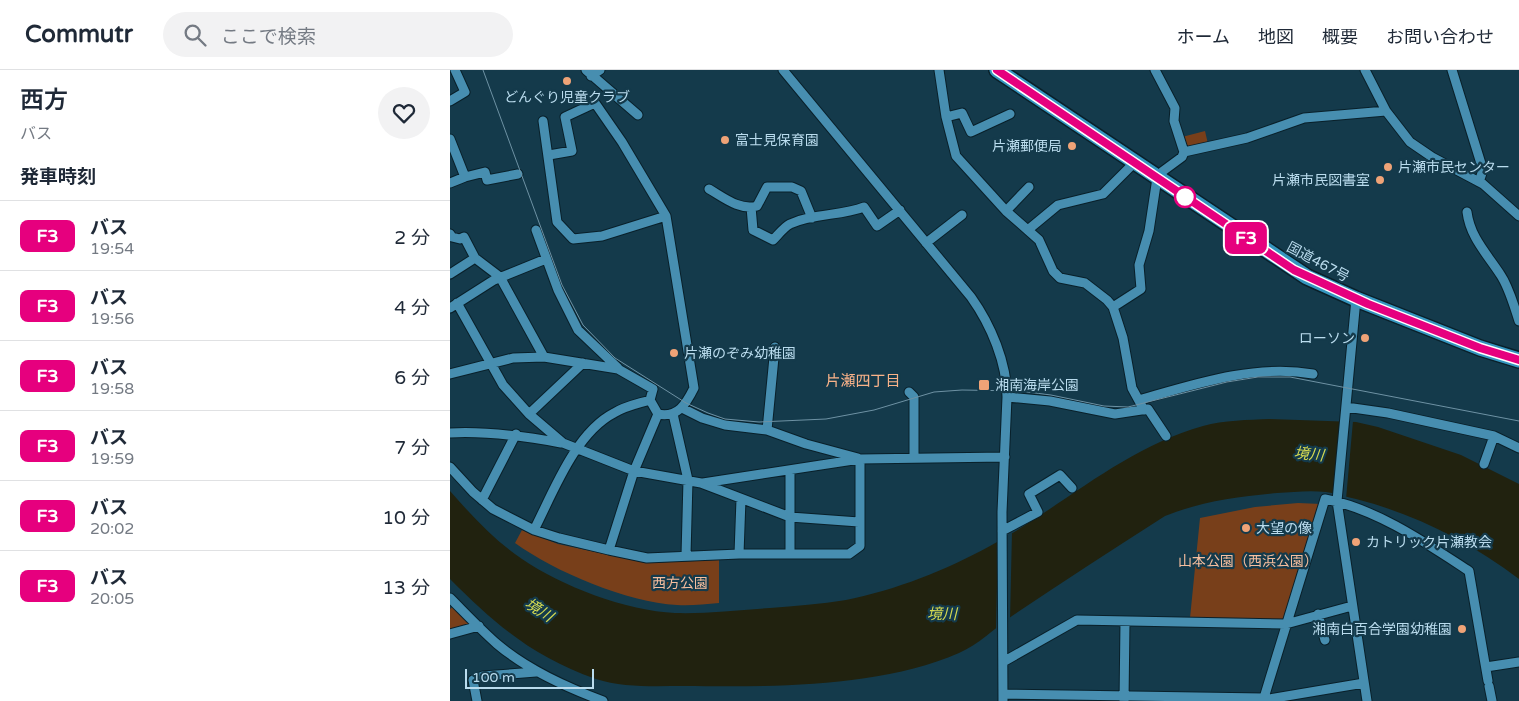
<!DOCTYPE html>
<html lang="ja">
<meta charset="utf-8">
<style>
:root{--surface:#fff;--page:#f2f2f3;--text:#1f2937;--muted:#747a83;--line:#e0e1e3}
body{margin:0;font-family:"Varela Round","Noto Sans JP",sans-serif;background:var(--page);color:var(--text);height:100vh;display:flex;flex-direction:column;font-size:19px;white-space:nowrap}
*{box-sizing:border-box;margin:0}
p{font-size:16px;color:var(--muted)}
.icon{flex:none;width:28px;height:28px;fill:none;stroke:currentColor;stroke-width:2;stroke-linecap:round;stroke-linejoin:round}
.map{position:relative;flex:1;overflow:hidden}
.drawer{display:flex;flex-direction:column;background:var(--surface);width:450px}
.drawer>*{flex:none}
.badge{padding:0 10px;border-radius:8px;font-size:18px;line-height:32px}
.scale{position:absolute;left:15px;bottom:12px;width:129px;box-sizing:border-box;padding-left:5px;border:2px solid #badcee;border-top:0;font-size:14px;line-height:18px;white-space:nowrap;color:#badcee;-webkit-text-stroke:4px #143a4b;paint-order:stroke}
.map>.badge{position:absolute;translate:-50% -50%;box-shadow:0 0 0 2px #fff}
h2{padding:0 20px;font-size:19px;line-height:45px}
.round{display:grid;place-items:center;flex:none;width:52px;height:52px;border-radius:26px;background:var(--page)}
.summary{display:flex;align-items:center;justify-content:space-between;height:85px;padding:0 20px}
h1{font-size:24px;font-weight:600;line-height:38px}
ul{padding:0;list-style:none}
li{display:flex;align-items:center;gap:15px;height:70px;padding:0 20px;border-top:1px solid var(--line)}
li div{flex:1}
li b{display:block;font-size:19px}
li em{font-style:normal}
li .badge{min-width:55px;font-weight:700;text-align:center}
header{display:flex;align-items:center;gap:30px;box-sizing:border-box;height:70px;padding:0 25px;background:var(--surface);border-bottom:1px solid var(--line)}
header strong{font-size:24px}
nav{display:flex;gap:28px;margin-inline-start:auto;font-size:18px}
.search{width:350px;height:45px;background:var(--page);display:flex;align-items:center;gap:12px;box-sizing:border-box;padding:0 18px;border-radius:28px;color:var(--muted);font-size:19px}
main{display:flex;flex:1;min-height:0}
.map>svg:first-child{display:block}
.green{fill:#783f1a}
.water{fill:#21220f}
.pier{fill:#143a4b}
.lines{fill:none;stroke-linecap:round;stroke-linejoin:round}
.street-casing{stroke:#09202a;stroke-width:11}
.highway-casing{stroke:#09202a;stroke-width:18}
.street{stroke:#478eb0;stroke-width:9}
.highway{stroke:#3595bf;stroke-width:15}
.tram{stroke:#6e92a4;stroke-width:1}
.line-casing{stroke:#fff;stroke-width:11}
.line{stroke:#e6007e;stroke-width:8}
.poi-dot{fill:#efa377;stroke:#143a4b;stroke-width:2}
.stop-dot{fill:#fff;stroke:#e6007e;stroke-width:2.5}
.labels{text-anchor:middle;dominant-baseline:central;stroke-width:4.5;stroke-linejoin:round;paint-order:stroke}
.poi-label{font-size:14px;fill:#badcee;stroke:#143a4b;text-anchor:start}
.street-label{font-size:14px;fill:#badcee;stroke:#143a4b}
.park-label{font-size:14px;fill:#f6be9e;stroke:#143a4b}
.neighbourhood-label{font-size:15px;fill:#f9b289;stroke:#143a4b}
.water-label{font-size:15px;font-style:italic;fill:#d6da51;stroke:#143a4b}
</style>
<header>
<strong>Commutr</strong>
<div class="search"><svg class="icon" aria-label="search" viewBox="0 0 24 24"><circle cx="10" cy="10" r="6"/><path d="M15 15l6 6"/></svg>ここで検索</div>
<nav><a>ホーム</a><a>地図</a><a>概要</a><a>お問い合わせ</a></nav>
</header>
<main>
<section class="drawer">
<div class="summary"><div><h1>西方</h1><p>バス</p></div><a class="round"><svg class="icon" aria-label="heart" viewBox="0 0 24 24"><path d="M12 20l-8-8c-3-5 5-10 8-4 3-6 11-1 8 4z"/></svg></a></div>
<h2>発車時刻</h2>
<ul>
<li><span class="badge" style="background:#e6007e;color:#fff">F3</span><div><b>バス</b><p>19:54</p></div><em>2 分</em></li>
<li><span class="badge" style="background:#e6007e;color:#fff">F3</span><div><b>バス</b><p>19:56</p></div><em>4 分</em></li>
<li><span class="badge" style="background:#e6007e;color:#fff">F3</span><div><b>バス</b><p>19:58</p></div><em>6 分</em></li>
<li><span class="badge" style="background:#e6007e;color:#fff">F3</span><div><b>バス</b><p>19:59</p></div><em>7 分</em></li>
<li><span class="badge" style="background:#e6007e;color:#fff">F3</span><div><b>バス</b><p>20:02</p></div><em>10 分</em></li>
<li><span class="badge" style="background:#e6007e;color:#fff">F3</span><div><b>バス</b><p>20:05</p></div><em>13 分</em></li>
</ul>
</section>
<div class="map">
<svg width="1069" height="631" viewBox="0 0 1069 631">
<rect width="100%" height="100%" fill="#143a4b"/>
<!-- green -->
<path class="green" d="M 755,61 L 758,74 L 738,78 L 735,76 L 732,67 Z
M 848,433 L 871,434 L 834,551 L 740,548 L 750,448 L 805,437 Z
M 72,460 L 108,474 L 196,493 L 269,490 L 269,533 C 255,534 241,536 227,535 C 177,532 105,502 65,473 Z
M 5,535 L 25,555 L 0,561 L 0,539 Z"/>
<!-- water -->
<path class="water" d="M 820,349 L 906,352 L 928,357 L 1011,385 L 1069,414 L 1069,509 C 1020,472 965,444 906,429 C 896,427 886,423 876,422 C 860,420 843,422 827,423 C 788,427 752,431 715,446 C 664,479 612,512 562,546 C 545,558 528,575 509,583 C 429,618 320,617 234,616 C 206,616 173,618 146,609 C 83,587 46,555 0,509 L 0,421 C 22,446 45,471 72,489 C 111,516 177,541 225,543 C 256,544 288,540 320,538 C 345,536 371,534 396,530 C 446,520 496,500 540,476 C 612,437 672,379 753,356 C 774,350 798,350 820,349 Z"/>
<!-- pier -->
<path class="pier" d="M 891,349 L 903,351 L 896,429 L 883,426 Z
M 562,461 L 560,550 L 546,560 L 548,470 Z"/>
<g class="lines">
<!-- street casing -->
<g class="street-casing">
<path id="street" d="M 136,0 L 188,45
M 333,0 L 521,227 C 541,255 557,293 557,327 L 552,442 L 553,631
M 489,0 L 496,47 L 506,86 L 556,141 L 589,170 L 603,201 L 610,208 L 635,213 L 657,230 L 663,237 L 673,268 L 682,318 L 694,340
M 705,0 L 725,38 L 724,51 L 734,82
M 915,0 L 936,41 L 960,72 L 982,87 L 1033,114 L 1069,146
M 1002,0 L 1033,100 L 1029,112
M 141,6 L 150,0
M 0,31 L 15,22 L 5,0
M 496,47 L 512,43 L 521,62 L 560,44
M 93,51 L 107,152 L 123,169 L 152,166 L 216,146
M 0,69 L 15,107 L 35,102 L 37,110 L 68,104
M 876,111 L 905,110
M 0,113 L 15,107
M 259,119 C 273,127 290,141 307,136 L 317,117 L 342,117 L 351,121 L 362,148
M 301,137 L 303,160 L 323,170 C 328,165 334,157 340,154 C 364,143 391,146 414,137 L 427,156 L 450,140
M 556,141 L 579,117
M 1017,142 C 1020,167 1037,184 1050,204 C 1059,217 1064,236 1069,251
M 579,159 L 608,135 L 653,124 L 684,93
M 86,160 L 108,220 L 128,260 L 168,298
M 0,164 L 2,167 L 10,169 L 14,167 L 25,188 L 50,207 L 94,287
M 476,173 L 512,145
M 0,204 L 25,188
M 906,229 L 887,431 L 917,631
M 7,233 L 53,315 L 79,344 L 113,373 L 184,401 L 251,413 L 340,447 L 409,452
M 663,237 L 691,219 L 689,195 L 699,161 L 707,108 L 713,101 L 732,87 L 734,82 L 797,68 L 854,48 L 936,41
M 0,238 L 44,210 L 96,189
M 325,277 L 317,360 L 356,374 L 408,388
M 0,304 L 63,288 L 94,287 L 168,299 L 203,319 L 200,330 L 208,344 C 228,348 236,334 244,318 L 216,146 L 172,72 L 145,33 L 115,47 L 122,81 L 99,85
M 459,322 L 464,327 L 464,388
M 557,327 L 600,331 L 665,344 L 698,339 L 716,366
M 689,330 C 745,314 804,294 863,304
M 896,337 L 938,343 L 1044,366
M 232,338 L 252,348 L 275,355 L 317,360
M 79,344 L 133,293
M 223,344 L 238,410 L 236,485
M 0,363 C 38,361 74,366 111,373
M 1034,394 L 1044,366 L 1069,378
M 0,397 L 23,422 L 43,439 L 84,460 L 109,468 L 159,480 L 197,488 L 289,484 L 399,484 L 410,476 L 410,389
M 253,413 L 410,389 L 555,387
M 32,430 L 66,364
M 84,460 C 103,423 125,363 164,343 C 175,336 187,334 200,330
M 552,461 L 588,442 L 579,424 L 610,405 L 622,418
M 159,480 L 184,401 L 208,344
M 289,484 L 291,429
M 340,484 L 340,401
M 0,528 C 15,543 31,560 47,574 C 78,600 116,617 153,631
M 868,544 L 875,570
M 0,564 L 29,556
M 553,592 L 627,550 L 836,554 L 902,536
M 1036,597 L 1069,592
M 1039,616 L 1042,631
M 553,624 L 814,628
M 813,630 L 914,613
M 27,631 L 23,610 L 33,606 L 86,602
M 674,631 L 675,552
M 813,631 L 875,429 C 927,439 976,473 1019,501 L 1038,611"/>
</g>
<!-- highway casing -->
<g class="highway-casing">
<path id="highway" d="M 547,0 L 857,207 L 906,229 L 1030,278 L 1069,290"/>
</g>
<!-- street -->
<use href="#street" class="street"/>
<!-- highway -->
<use href="#highway" class="highway"/>
<!-- tram -->
<path class="tram" d="M 33,0 L 112,215 L 133,255 L 165,288 L 236,333 L 258,343 L 275,349 L 309,352 L 376,349 L 424,340 L 484,322 L 512,320 L 570,321 L 601,325 L 654,336 L 678,337 L 777,312 L 808,307 L 840,307 L 1069,351"/>
</g>
<g class="lines">
<!-- line casing -->
<g class="line-casing">
<path id="line" d="M 547,0 L 844,200 L 918,234 L 1030,278 L 1069,290"/>
</g>
<!-- line -->
<use href="#line" class="line"/>
</g>
<!-- markers -->
<g class="poi-dot">
<circle cx="117" cy="11" r="5"/>
<circle cx="275" cy="70" r="5"/>
<circle cx="622" cy="76" r="5"/>
<circle cx="938" cy="97" r="5"/>
<circle cx="930" cy="110" r="5"/>
<circle cx="915" cy="268" r="5"/>
<circle cx="224" cy="283" r="5"/>
<rect x="528" y="309" width="12" height="12" rx="2.5"/>
<circle cx="796" cy="458" r="5"/>
<circle cx="906" cy="472" r="5"/>
<circle cx="1012" cy="559" r="5"/>
</g>
<circle class="stop-dot" cx="735" cy="127" r="10"/>
<g class="labels">
<!-- poi labels -->
<g class="poi-label">
<text x="117" y="27" text-anchor="middle">どんぐり児童クラブ</text>
<text x="285" y="70">富士見保育園</text>
<text x="612" y="76" text-anchor="end">片瀬郵便局</text>
<text x="948" y="97">片瀬市民センター</text>
<text x="920" y="110" text-anchor="end">片瀬市民図書室</text>
<text x="905" y="268" text-anchor="end">ローソン</text>
<text x="234" y="283">片瀬のぞみ幼稚園</text>
<text x="545" y="315">湘南海岸公園</text>
<text x="806" y="458">大望の像</text>
<text x="916" y="472">カトリック片瀬教会</text>
<text x="1002" y="559" text-anchor="end">湘南白百合学園幼稚園</text>
</g>
<!-- street labels -->
<g class="street-label">
<text transform="translate(868 192) rotate(28)">国道467号</text>
</g>
<!-- park labels -->
<g class="park-label">
<text x="798" y="491">山本公園（西浜公園）</text>
<text x="230" y="513">西方公園</text>
</g>
<!-- neighbourhood labels -->
<g class="neighbourhood-label">
<text x="413" y="311">片瀬四丁目</text>
</g>
<!-- water labels -->
<g class="water-label">
<text transform="translate(859 384) rotate(6)">境川</text>
<text transform="translate(89 540) rotate(32)">境川</text>
<text x="492" y="544">境川</text>
</g>
</g>
</svg>
<div class="scale">100 m</div>
<b class="badge" style="left:796px;top:168px;background:#e6007e;color:#fff">F3</b>
</div>
</main>
